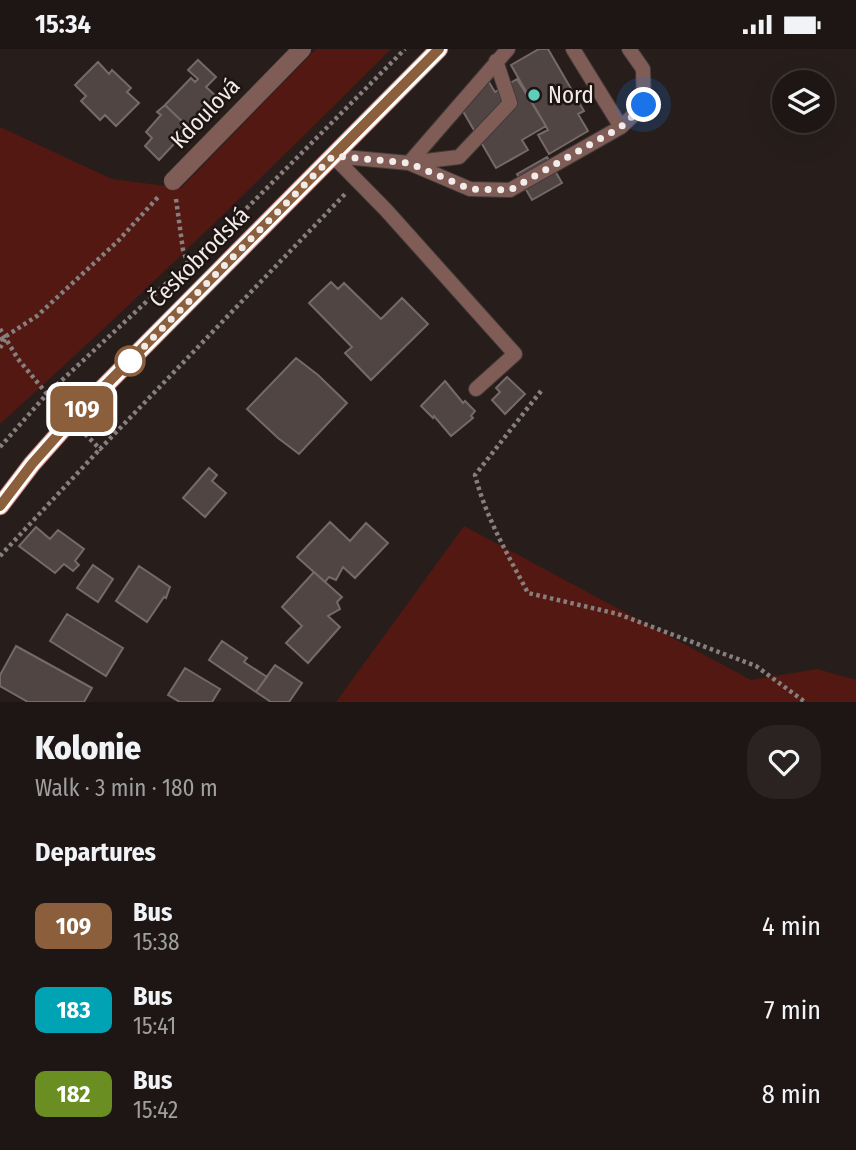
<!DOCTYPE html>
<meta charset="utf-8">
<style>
:root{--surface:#1d1615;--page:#2a2322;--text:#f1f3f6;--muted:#a09fa0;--line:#3b3534}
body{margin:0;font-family:"Fira Sans Condensed",sans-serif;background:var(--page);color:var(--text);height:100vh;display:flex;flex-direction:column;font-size:26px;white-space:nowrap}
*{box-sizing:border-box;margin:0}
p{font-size:23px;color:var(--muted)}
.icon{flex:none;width:38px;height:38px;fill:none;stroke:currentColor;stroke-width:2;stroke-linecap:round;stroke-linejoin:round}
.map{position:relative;height:653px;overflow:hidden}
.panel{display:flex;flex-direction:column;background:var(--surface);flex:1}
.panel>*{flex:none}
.badge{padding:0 14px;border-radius:10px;font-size:24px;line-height:46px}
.controls{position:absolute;left:772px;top:21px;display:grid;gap:14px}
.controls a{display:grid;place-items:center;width:63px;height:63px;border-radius:50%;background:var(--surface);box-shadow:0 7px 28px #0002,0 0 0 2px var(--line);font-size:35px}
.you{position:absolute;width:35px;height:35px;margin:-18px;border:5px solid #fff;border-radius:50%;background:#1a73e8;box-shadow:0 0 0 10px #1a73e833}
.map>.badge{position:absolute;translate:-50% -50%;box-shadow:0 0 0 4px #fff}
h2{padding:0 35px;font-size:26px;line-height:63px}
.round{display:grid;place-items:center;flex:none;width:74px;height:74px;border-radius:28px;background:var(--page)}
.overview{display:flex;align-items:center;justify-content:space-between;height:119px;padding:0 35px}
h1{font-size:33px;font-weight:800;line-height:52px}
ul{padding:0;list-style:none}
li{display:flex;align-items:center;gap:21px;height:84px;padding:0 35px}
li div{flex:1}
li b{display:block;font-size:26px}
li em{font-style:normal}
li .badge{min-width:77px;font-weight:700;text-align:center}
.status{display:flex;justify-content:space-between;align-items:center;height:49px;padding:0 35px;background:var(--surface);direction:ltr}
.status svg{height:19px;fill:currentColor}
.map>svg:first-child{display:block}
.green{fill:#531811}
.building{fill:#504543;stroke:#766a68;stroke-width:2}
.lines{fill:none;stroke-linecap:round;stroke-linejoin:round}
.service-casing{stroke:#433b39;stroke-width:16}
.minor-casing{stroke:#433b39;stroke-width:19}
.primary-casing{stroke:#433b39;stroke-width:19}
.path{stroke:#867f7d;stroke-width:4.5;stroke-dasharray:3.5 3.5;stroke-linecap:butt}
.service{stroke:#805c56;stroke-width:14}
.minor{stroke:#805c56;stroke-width:18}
.primary{stroke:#e0978b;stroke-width:18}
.line-casing{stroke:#fff;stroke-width:16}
.line{stroke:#8b5e3c;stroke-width:10}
.walk{stroke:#f1ebea;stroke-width:7;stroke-dasharray:0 12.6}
.poi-dot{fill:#5dceb9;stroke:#1e1513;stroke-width:2.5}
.stop-dot{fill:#fff;stroke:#8b5e3c;stroke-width:3.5}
.labels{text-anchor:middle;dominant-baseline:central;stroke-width:5;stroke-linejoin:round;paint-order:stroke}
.poi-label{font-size:23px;fill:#f1ebea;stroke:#1e1513;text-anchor:start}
.street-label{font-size:23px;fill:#f1ebea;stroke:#1e1513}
</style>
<div class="status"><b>15:34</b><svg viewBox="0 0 49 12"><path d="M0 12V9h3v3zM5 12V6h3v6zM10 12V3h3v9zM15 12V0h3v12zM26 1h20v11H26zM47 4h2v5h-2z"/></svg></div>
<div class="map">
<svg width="856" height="653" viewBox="0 0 856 653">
<rect width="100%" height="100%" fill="#271e1c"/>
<!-- green -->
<path class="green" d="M 316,0 L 391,0 C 263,128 134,254 0,375 L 0,78 L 112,130 L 181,139 Z
M 464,477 L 751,631 L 817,620 L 856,631 L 856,653 L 336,653 Z"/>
<!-- building -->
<path class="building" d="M 539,0 L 548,0 L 584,62 L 578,65 L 588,82 L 549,105 L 538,86 L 548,81 L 511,16 Z
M 198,11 L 216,28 L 206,38 L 218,49 L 189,79 L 165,56 L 191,29 L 195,33 L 198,30 L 188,21 Z
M 98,13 L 109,25 L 112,21 L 131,39 L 127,43 L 139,54 L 116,77 L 105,66 L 100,71 L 81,52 L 86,47 L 75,36 Z
M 517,30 L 546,77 L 522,91 L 528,101 L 496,119 L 457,52 L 489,33 L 495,43 Z
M 165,56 L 189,79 L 159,111 L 145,97 L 152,89 L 146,83 L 161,66 L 157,63 Z
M 547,108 L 562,134 L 532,151 L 517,125 Z
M 331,233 L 338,240 L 344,234 L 381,270 L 402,249 L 428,275 L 371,331 L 345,304 L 352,298 L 309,254 Z
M 296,309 L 318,326 L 347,354 L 299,405 L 278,389 L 247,360 Z
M 507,328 L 525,345 L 505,365 L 492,351 L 500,343 L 496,339 Z
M 445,332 L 463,354 L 465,352 L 475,362 L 471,367 L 473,369 L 451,387 L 434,367 L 433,369 L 421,357 Z
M 209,419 L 217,426 L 212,432 L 226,444 L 205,468 L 183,449 Z
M 330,473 L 350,492 L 366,474 L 388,494 L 355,529 L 343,518 L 336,531 L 329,528 L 325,533 L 297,508 Z
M 36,478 L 50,490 L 58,481 L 84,500 L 75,512 L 79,516 L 73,522 L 64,515 L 55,524 L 19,497 Z
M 93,516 L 113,530 L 98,553 L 77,539 Z
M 139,517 L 170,538 L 166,549 L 164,548 L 147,573 L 116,552 Z
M 314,523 L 342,548 L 337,553 L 340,560 L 328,567 L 340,578 L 308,614 L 286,594 L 302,577 L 282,558 Z
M 67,565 L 123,599 L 106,627 L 50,592 Z
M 222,592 L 247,609 L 244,613 L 267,628 L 256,643 L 209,611 Z
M 16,597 L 92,639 L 84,653 L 28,653 L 0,637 L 0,626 Z
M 275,616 L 302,634 L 289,653 L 271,653 L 256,643 Z
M 185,619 L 220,640 L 212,653 L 180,653 L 168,646 Z"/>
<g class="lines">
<!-- service casing -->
<g class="service-casing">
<path id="service" d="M 508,0 L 409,114 L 470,140 L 510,141 L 621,78 L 644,56 L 643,20 L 629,0
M 573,0 L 621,78
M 333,107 L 386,161 L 515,305 L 476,340
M 333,107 L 409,114 L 459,108 L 510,54 L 496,12"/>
</g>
<!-- minor casing -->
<g class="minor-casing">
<path id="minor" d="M 173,132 L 302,0"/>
</g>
<!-- primary casing -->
<g class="primary-casing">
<path id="primary" d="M 0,457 L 32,415 L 71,371 L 439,0"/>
</g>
<!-- path -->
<path class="path" d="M 176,150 L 183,201 L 188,215
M 0,280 L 18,310 L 57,357
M 0,291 L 37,267 L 118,192 L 159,147
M 0,299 L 5,290
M 541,342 L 475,426 C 486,469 508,506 528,544 L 618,565 L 756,617 L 805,653
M 85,385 L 100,400 L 347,143
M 0,398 L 47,345 L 242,164 L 405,0
M 0,507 L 100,400"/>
<!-- service -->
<use href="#service" class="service"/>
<!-- minor -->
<use href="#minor" class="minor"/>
<!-- primary -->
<use href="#primary" class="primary"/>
</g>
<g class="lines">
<!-- line casing -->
<g class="line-casing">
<path id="line" d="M 0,457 L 32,415 L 71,371 L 439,0"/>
</g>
<!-- line -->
<use href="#line" class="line"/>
<!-- walk -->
<path class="walk" d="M 130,312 L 124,318 L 333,107 L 409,114 L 470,140 L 510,141 L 621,78 L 644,56"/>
</g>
<!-- markers -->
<circle class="poi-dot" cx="534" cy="46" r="7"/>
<circle class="stop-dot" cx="130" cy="312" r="14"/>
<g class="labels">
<!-- poi labels -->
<g class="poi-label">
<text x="548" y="46">Nord</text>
</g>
<!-- street labels -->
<g class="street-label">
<text transform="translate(205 64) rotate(-46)">Kdoulová</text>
<text transform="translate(199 208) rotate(-45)">Českobrodská</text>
</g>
</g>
</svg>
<div class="controls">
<a><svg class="icon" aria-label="layers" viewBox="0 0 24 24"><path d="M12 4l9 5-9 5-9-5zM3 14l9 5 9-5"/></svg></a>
</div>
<div class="you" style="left:644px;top:56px"></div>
<b class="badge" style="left:82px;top:360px;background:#8b5e3c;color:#fff">109</b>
</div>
<section class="panel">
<div class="overview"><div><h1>Kolonie</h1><p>Walk · 3 min · 180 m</p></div><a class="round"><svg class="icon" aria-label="heart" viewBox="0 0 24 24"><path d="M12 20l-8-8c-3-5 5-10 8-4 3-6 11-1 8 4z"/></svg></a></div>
<h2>Departures</h2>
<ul>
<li><span class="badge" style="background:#8b5e3c;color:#fff">109</span><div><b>Bus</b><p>15:38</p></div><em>4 min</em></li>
<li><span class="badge" style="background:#00a3b4;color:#fff">183</span><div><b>Bus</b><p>15:41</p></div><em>7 min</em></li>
<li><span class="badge" style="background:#6b8e23;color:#fff">182</span><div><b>Bus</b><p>15:42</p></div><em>8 min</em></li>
</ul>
</section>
